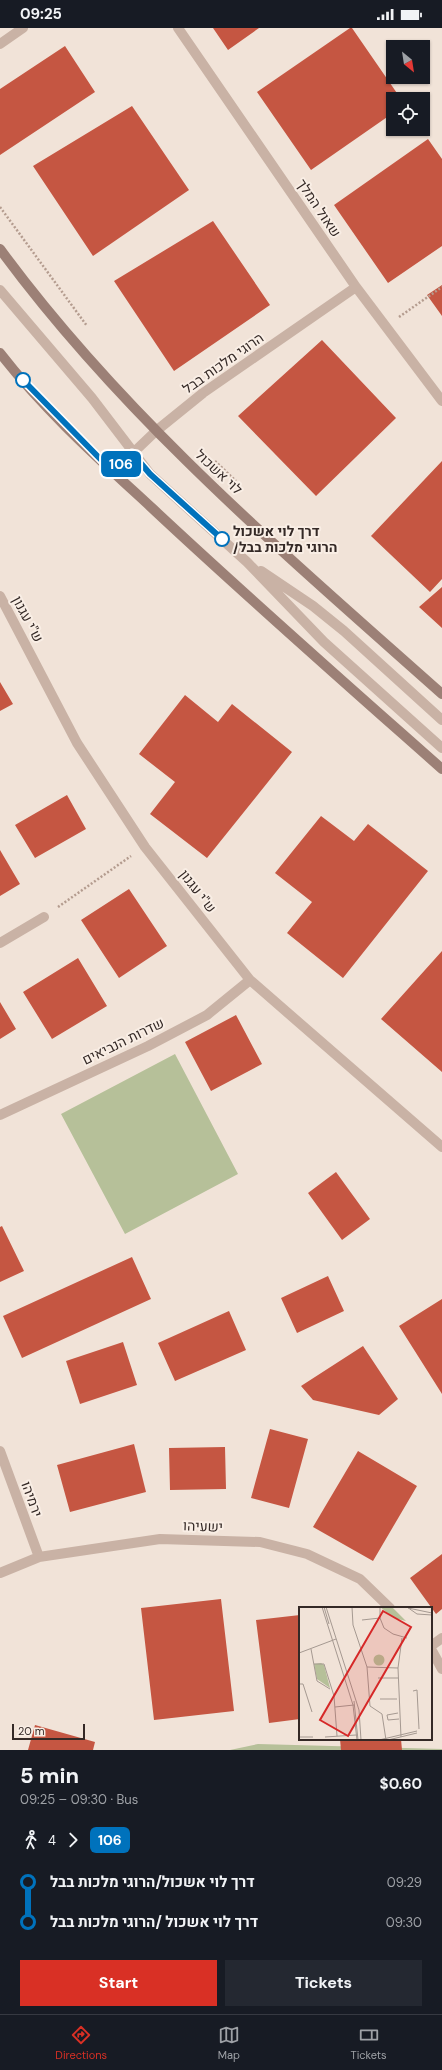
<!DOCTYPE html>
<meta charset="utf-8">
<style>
:root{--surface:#171b24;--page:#242831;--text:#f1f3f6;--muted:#9ea1a6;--line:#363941;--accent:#d93025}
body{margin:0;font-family:"DM Sans",Heebo,sans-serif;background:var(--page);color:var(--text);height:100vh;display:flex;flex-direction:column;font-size:15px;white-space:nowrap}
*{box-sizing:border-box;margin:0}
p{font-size:13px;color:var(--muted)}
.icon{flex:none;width:22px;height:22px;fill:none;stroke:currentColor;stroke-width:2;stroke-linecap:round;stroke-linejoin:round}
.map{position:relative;height:1722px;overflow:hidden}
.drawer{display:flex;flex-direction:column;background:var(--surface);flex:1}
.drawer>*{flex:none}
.badge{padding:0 8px;border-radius:6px;font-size:14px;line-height:26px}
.needle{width:26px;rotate:150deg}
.fabs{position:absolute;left:386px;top:12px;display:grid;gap:8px}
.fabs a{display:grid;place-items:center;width:44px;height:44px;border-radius:0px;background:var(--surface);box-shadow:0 1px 3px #0004;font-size:20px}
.scale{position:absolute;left:12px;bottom:10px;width:73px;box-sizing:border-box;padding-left:4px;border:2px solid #342926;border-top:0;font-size:11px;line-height:14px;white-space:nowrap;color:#342926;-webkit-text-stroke:3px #f9eee5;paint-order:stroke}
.map>.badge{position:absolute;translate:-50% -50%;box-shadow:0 0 0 2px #fff}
.legs{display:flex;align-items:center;gap:6px;height:44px;padding:0 20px;font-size:13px}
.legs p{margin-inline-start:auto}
.head{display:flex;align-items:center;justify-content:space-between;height:68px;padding:0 20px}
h1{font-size:22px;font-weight:700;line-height:30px}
.button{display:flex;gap:8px;margin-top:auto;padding:8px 20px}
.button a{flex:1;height:46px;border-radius:0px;background:var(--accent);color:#fff;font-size:16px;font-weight:700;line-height:46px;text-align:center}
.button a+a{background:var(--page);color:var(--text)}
ul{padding:0 20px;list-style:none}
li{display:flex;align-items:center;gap:14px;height:40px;font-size:15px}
li i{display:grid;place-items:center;width:6px;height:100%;margin:0 5px;background:currentColor}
li i::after{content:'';width:10px;height:10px;margin:-5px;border:3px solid;border-radius:50%;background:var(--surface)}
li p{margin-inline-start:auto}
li:first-child i{background:linear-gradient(#0000 50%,currentColor 0)}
li:last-child i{background:linear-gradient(currentColor 50%,#0000 0)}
.status{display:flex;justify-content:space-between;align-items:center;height:28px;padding:0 20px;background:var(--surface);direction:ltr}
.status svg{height:11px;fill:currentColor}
.menu{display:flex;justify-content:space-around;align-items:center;height:56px;border-top:1px solid var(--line);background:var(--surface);font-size:11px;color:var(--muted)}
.menu a{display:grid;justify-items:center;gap:2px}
.menu .selected{color:var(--accent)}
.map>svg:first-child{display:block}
.green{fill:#b6c099}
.building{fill:#c55642}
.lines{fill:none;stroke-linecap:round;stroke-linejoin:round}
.path{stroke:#b49c8f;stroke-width:2.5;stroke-dasharray:2 2;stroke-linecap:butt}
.lane{stroke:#c9b2a5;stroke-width:10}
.street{stroke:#c9b2a5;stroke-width:10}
.secondary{stroke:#9c8076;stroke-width:10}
.line-1-casing{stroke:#fff;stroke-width:9}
.line-1{stroke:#0072bc;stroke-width:6}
.stop-1-dot{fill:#fff;stroke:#0072bc;stroke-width:2}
.labels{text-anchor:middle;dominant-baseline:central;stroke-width:4;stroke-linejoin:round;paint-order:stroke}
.street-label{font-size:14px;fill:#342926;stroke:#f9eee5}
.stop-label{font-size:14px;font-weight:bold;fill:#342926;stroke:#f9eee5;text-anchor:start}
.inset-road{fill:none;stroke:#a59991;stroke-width:1}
.view{fill:#d62828;fill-opacity:0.15;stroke:#d62828;stroke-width:2}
.inset-edge{fill:none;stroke:#342926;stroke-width:2}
</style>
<div class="status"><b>09:25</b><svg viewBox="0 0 49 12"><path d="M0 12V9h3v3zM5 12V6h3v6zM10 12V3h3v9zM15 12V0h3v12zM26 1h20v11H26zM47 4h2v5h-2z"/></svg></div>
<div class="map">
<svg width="442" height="1722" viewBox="0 0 442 1722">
<rect width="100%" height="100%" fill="#f1e3d8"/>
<!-- green -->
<path class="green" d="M 175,1026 L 238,1146 L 125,1206 L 61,1086 Z
M 258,1716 L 442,1721 L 442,1722 L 230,1722 Z"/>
<!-- building -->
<path class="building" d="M 213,0 L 259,0 L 228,22 Z
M 350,0 L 352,0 L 401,71 L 393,71 L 393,85 L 311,142 L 257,64 Z
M 65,18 L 95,64 L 0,127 L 0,61 Z
M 132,78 L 189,162 L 93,228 L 33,138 Z
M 428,111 L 442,131 L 442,218 L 388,255 L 334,177 Z
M 213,193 L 270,277 L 174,343 L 114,253 Z
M 442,257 L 442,288 L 427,267 Z
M 322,312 L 396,390 L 316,468 L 238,388 Z
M 442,433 L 442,551 L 430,564 L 371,508 Z
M 442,559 L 442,600 L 419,579 Z
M 0,654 L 13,676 L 0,683 Z
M 185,667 L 218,694 L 232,676 L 292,724 L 207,830 L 150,786 L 175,754 L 139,726 Z
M 67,767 L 86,801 L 35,830 L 15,797 Z
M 321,788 L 354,813 L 368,796 L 428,843 L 343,950 L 287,905 L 312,874 L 275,845 Z
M 0,822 L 20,856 L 0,868 Z
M 129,861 L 167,918 L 119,950 L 81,892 Z
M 442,923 L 442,1044 L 381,991 Z
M 78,930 L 107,978 L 52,1011 L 23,964 Z
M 0,974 L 16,1001 L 0,1011 Z
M 236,987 L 262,1036 L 211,1063 L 185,1014 Z
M 336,1144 L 370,1191 L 342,1212 L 308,1165 Z
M 2,1198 L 24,1243 L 0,1254 L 0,1199 Z
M 132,1229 L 151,1271 L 22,1330 L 3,1288 Z
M 328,1248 L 344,1283 L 297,1305 L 281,1270 Z
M 442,1271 L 442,1366 L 399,1298 Z
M 229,1283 L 246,1322 L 175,1353 L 158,1315 Z
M 123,1314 L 137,1357 L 80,1376 L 66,1333 Z
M 363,1318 L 398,1371 L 379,1387 L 313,1372 L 301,1358 Z
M 270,1401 L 308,1411 L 289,1480 L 251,1470 Z
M 134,1416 L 146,1464 L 70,1484 L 57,1437 Z
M 225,1419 L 226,1461 L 170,1462 L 169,1420 Z
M 358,1423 L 417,1458 L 373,1533 L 313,1499 Z
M 442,1526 L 442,1581 L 436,1586 L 410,1550 Z
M 221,1571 L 234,1683 L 154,1692 L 141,1580 Z
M 300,1587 L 300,1691 L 269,1695 L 256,1592 Z
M 35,1697 L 95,1714 L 93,1722 L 28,1722 Z
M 340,1711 L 401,1711 L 402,1722 L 341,1722 Z"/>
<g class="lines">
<!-- path -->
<path class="path" d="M 0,179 L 87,298
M 399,289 L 442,259
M 215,433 L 236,453
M 58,879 L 131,828"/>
<!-- lane -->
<path class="lane" d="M 0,262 L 92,370 L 150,446 L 247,534 L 324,614 L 442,720
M 261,543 L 313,578 L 344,603 L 442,692"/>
<!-- street -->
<path class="street" d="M 178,0 L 356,259 L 442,373
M 0,16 L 23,0
M 113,444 L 156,403 L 203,365 L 356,259
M 0,568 L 77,715 L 145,819 L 250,952 L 442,1119
M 0,915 L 44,889
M 0,1087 L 148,1018 L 207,987 L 250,952
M 0,1423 L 39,1529
M 0,1545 L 39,1529 L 160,1511 L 260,1514 L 307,1526 L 360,1551 L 390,1580
M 431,1618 L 442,1610
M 431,1621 L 442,1641"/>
<!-- secondary -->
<path class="secondary" d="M 0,221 C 124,390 286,527 442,666
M 0,325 C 44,382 99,431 152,480 C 247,569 345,655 442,741"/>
</g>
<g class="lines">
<!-- line-1 casing -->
<g class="line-1-casing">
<path id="line-1" d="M 23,352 L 113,444 L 132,425 L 150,446 L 222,511"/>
</g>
<!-- line-1 -->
<use href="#line-1" class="line-1"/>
</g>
<!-- markers -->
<g class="stop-1-dot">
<circle cx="23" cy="352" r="7"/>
<circle cx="222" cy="511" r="7"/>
</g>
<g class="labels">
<!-- street labels -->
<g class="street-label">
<text transform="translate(319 180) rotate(56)">שאול המלך</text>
<text transform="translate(223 335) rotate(-35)">הרוגי מלכות בבל</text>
<text transform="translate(219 444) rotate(43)">לוי אשכול</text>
<text transform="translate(28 591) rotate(62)">ש"י עגנון</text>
<text transform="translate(198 863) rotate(52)">ש"י עגנון</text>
<text transform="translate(123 1013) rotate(-26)">שדרות הנביאים</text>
<text transform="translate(32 1471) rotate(70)">ירמיהו</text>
<text transform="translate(203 1498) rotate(2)">ישעיהו</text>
</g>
<!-- stop labels -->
<g class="stop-label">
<text x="233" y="503">דרך לוי אשכול<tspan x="233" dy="16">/הרוגי מלכות בבל</tspan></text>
</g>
</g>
<!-- overview -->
<g transform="translate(299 1579)">
<rect width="133" height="133" fill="#f1e3d8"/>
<path d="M 81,0 L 93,0 L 107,14 L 95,11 ZM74.5 53a5.5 5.5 0 1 1 11 0a5.5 5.5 0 1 1-11 0ZM 22,56 L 25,58 L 31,81 L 18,72 L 15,57 Z" fill="#b6c099"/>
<path class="inset-road" d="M 23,0 L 54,98 L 58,133M 25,0 L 30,17M 27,0 L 60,103 L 62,133M 53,0 L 54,18 L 68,60 L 71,99 L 83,107 L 87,133M 81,0 L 81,11 L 85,21 L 94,27 L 108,31M 108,0 L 118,7 L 133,8M 109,1 L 133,6M 63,13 L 81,11M 12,42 L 18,74 L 31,82M 0,46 L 37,32M 15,57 L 25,57 L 35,89 L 38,129M 68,60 L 99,61M 79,71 L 99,71M 0,77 L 4,77 L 13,105M 114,84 L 118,83 L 120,122M 81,92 L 98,92M 55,94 L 59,133M 36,100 L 55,98M 99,106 L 88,108 L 89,113 L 100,112M 0,130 L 14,130M 26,130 L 57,128M 102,130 L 99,61 L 103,31M 80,133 L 118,124M 89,133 L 118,126"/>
<path class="view" d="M 84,4 L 112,20 L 49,129 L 21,113 Z"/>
<rect width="133" height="133" class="inset-edge"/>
</g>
</svg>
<div class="fabs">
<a><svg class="needle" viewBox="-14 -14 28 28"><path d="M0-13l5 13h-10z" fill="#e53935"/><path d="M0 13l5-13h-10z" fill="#9ea1a6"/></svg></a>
<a><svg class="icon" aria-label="locate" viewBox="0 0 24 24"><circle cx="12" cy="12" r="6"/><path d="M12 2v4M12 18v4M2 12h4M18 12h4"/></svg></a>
</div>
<div class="scale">20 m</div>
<b class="badge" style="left:121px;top:436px;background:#0072bc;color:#fff">106</b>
</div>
<section class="drawer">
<div class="head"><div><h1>5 min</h1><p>09:25 – 09:30 · Bus</p></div><b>$0.60</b></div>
<div class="legs"><svg class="icon" aria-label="walk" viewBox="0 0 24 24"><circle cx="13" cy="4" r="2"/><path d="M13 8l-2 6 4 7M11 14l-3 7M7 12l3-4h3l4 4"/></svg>4<svg class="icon" aria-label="forward" viewBox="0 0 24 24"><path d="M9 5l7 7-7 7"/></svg><b class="badge" style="background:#0072bc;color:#fff">106</b></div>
<ul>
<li><i style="color:#0072bc"></i><b>דרך לוי אשכול/הרוגי מלכות בבל</b><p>09:29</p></li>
<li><i style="color:#0072bc"></i><b>דרך לוי אשכול /הרוגי מלכות בבל</b><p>09:30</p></li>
</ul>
<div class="button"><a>Start</a><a>Tickets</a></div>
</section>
<nav class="menu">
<a class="selected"><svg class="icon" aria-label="directions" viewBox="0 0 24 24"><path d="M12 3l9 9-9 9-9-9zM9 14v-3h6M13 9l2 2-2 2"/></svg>Directions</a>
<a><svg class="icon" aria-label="map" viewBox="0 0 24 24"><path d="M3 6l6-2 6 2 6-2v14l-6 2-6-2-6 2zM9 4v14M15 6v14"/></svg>Map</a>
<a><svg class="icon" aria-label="tickets" viewBox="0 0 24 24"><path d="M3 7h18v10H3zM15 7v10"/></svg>Tickets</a>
</nav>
